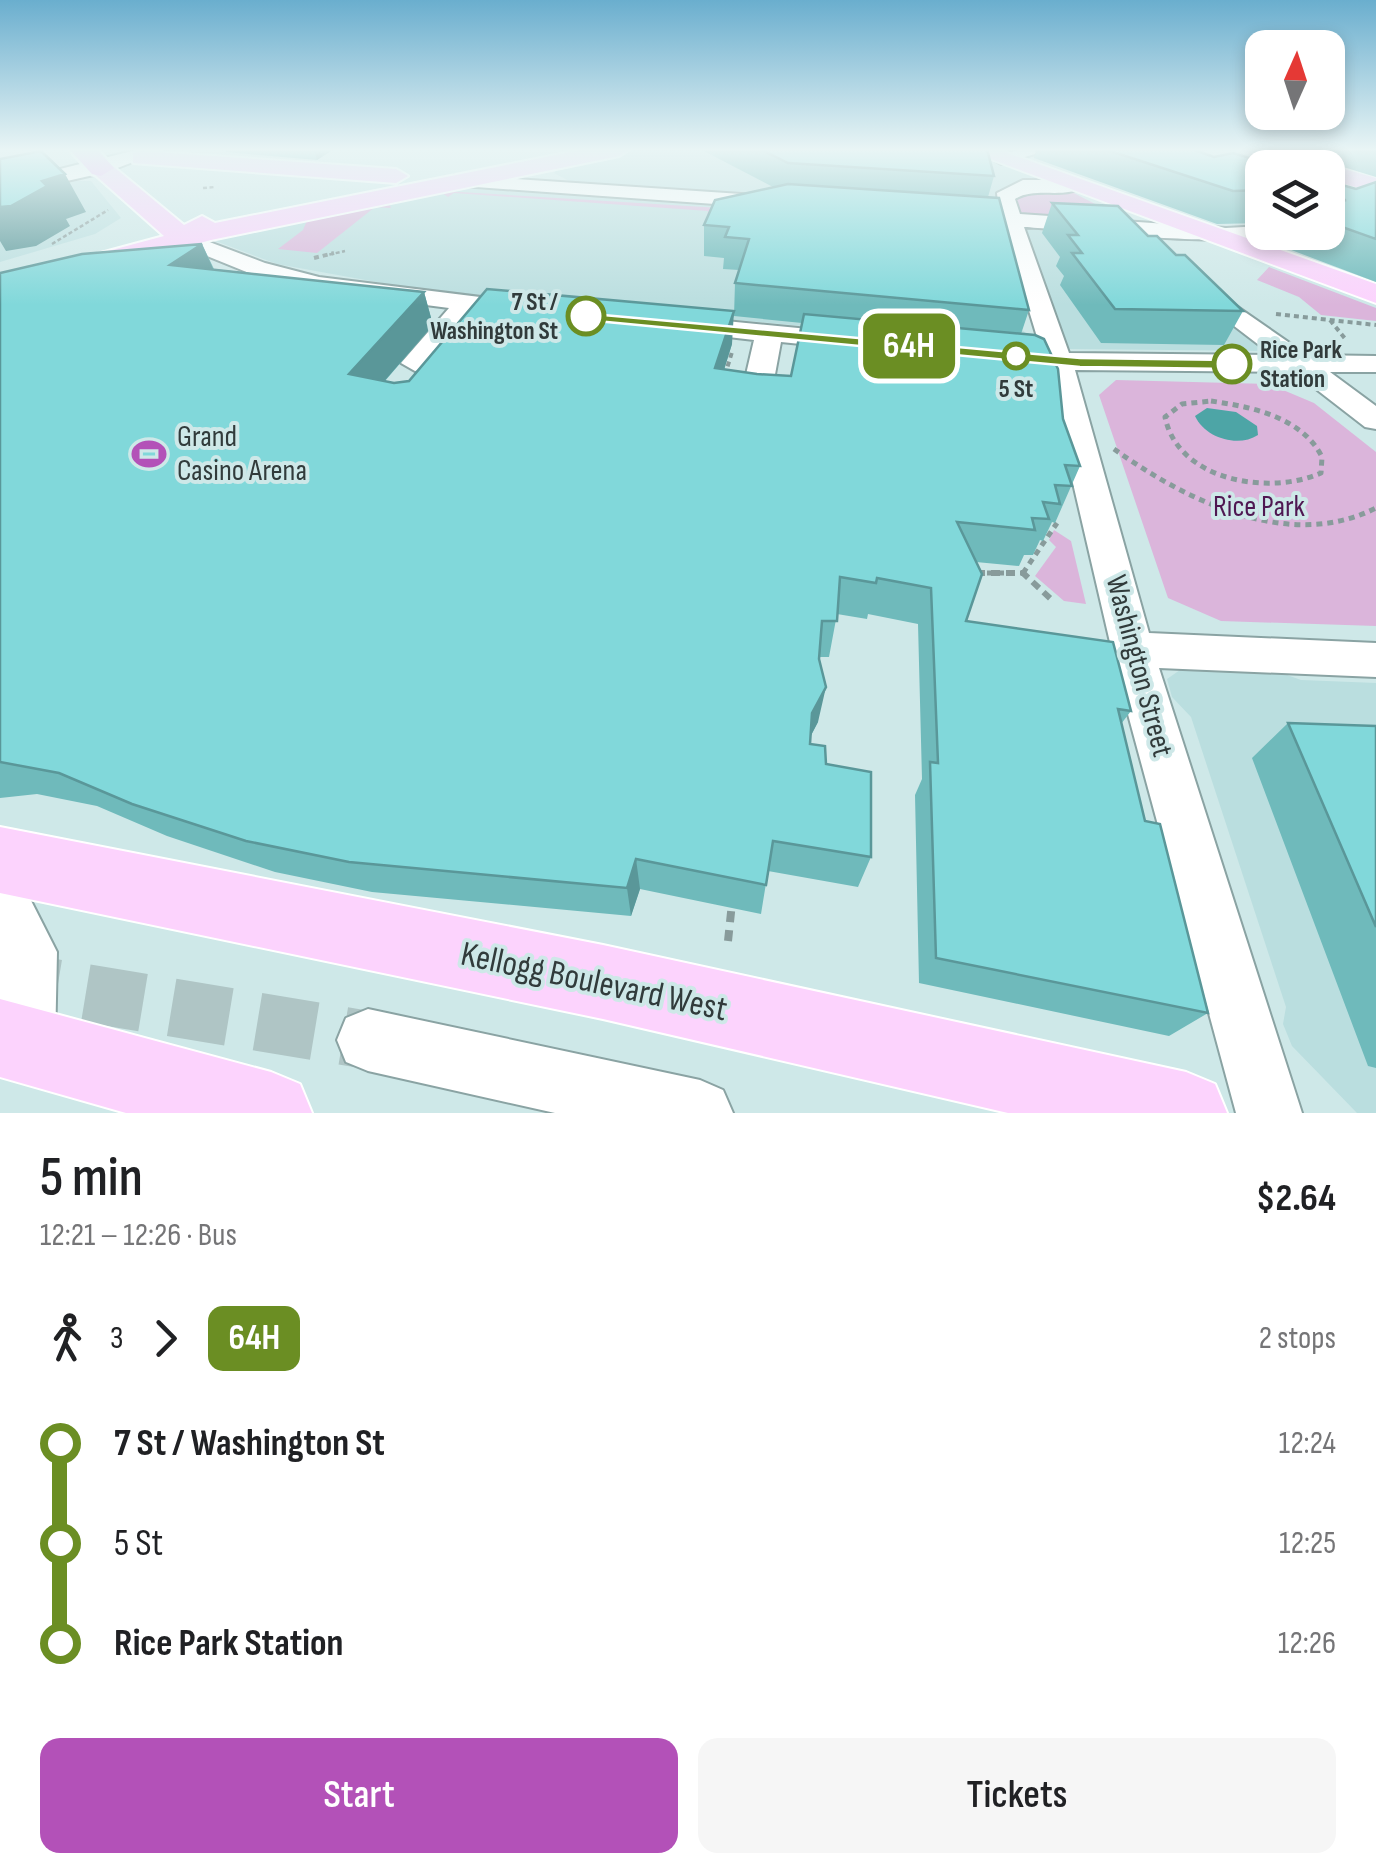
<!DOCTYPE html>
<meta charset="utf-8">
<style>
:root{--surface:#fff;--page:#f6f6f6;--text:#202124;--muted:#757577;--accent:#b351b8}
body{margin:0;font-family:"Sofia Sans Condensed",sans-serif;background:var(--page);color:var(--text);height:100vh;display:flex;flex-direction:column;font-size:38px;white-space:nowrap}
*{box-sizing:border-box;margin:0}
p{font-size:32px;color:var(--muted)}
.icon{flex:none;width:55px;height:55px;fill:none;stroke:currentColor;stroke-width:2;stroke-linecap:round;stroke-linejoin:round}
.map{position:relative;height:1113px;overflow:hidden}
.side{display:flex;flex-direction:column;background:var(--surface);flex:1}
.side>*{flex:none}
.badge{padding:0 20px;border-radius:15px;font-size:35px;line-height:65px}
.needle{width:65px;rotate:3deg}
.controls{position:absolute;left:1245px;top:30px;display:grid;gap:20px}
.controls a{display:grid;place-items:center;width:100px;height:100px;border-radius:20px;background:var(--surface);box-shadow:0 5px 15px #0003;font-size:50px}
.map>.badge{position:absolute;translate:-50% -50%;box-shadow:0 0 0 5px #fff}
.legs{display:flex;align-items:center;gap:15px;height:110px;padding:0 40px;font-size:32px}
.legs p{margin-inline-start:auto}
.overview{display:flex;align-items:center;justify-content:space-between;height:170px;padding:0 40px}
h1{font-size:55px;font-weight:600;line-height:75px}
.cta{display:flex;gap:20px;margin-top:auto;padding:20px 40px}
.cta a{flex:1;height:115px;border-radius:20px;background:var(--accent);color:#fff;font-size:40px;font-weight:600;line-height:115px;text-align:center}
.cta a+a{background:var(--page);color:var(--text)}
ul{padding:0 40px;list-style:none}
li{display:flex;align-items:center;gap:35px;height:100px;font-size:38px}
li i{display:grid;place-items:center;width:15px;height:100%;margin:0 12px;background:currentColor}
li i::after{content:'';width:25px;height:25px;margin:-12px;border:8px solid;border-radius:50%;background:var(--surface)}
li p{margin-inline-start:auto}
li:first-child i{background:linear-gradient(#0000 50%,currentColor 0)}
li:last-child i{background:linear-gradient(currentColor 50%,#0000 0)}
.map>svg:first-child{display:block}
.built{fill:#badedf}
.green{fill:#dbb5db}
.water{fill:#4da5a6}
.lines{fill:none;stroke-linecap:round;stroke-linejoin:round}
.minor-tunnel{stroke:#afc5c5;stroke-width:58;stroke-dasharray:58 29;stroke-linecap:butt}
.minor-casing{stroke:#8aa3a3;stroke-width:4}
.major-casing{stroke:#fff;stroke-width:4}
.highway-casing{stroke:#fff;stroke-width:5}
.path-far4{stroke:#889b9b;stroke-width:2.5;stroke-dasharray:4 2.5;stroke-linecap:butt}
.path-far3{stroke:#889b9b;stroke-width:4;stroke-dasharray:5 4;stroke-linecap:butt}
.path-far2{stroke:#889b9b;stroke-width:5;stroke-dasharray:6 5;stroke-linecap:butt}
.path-far1{stroke:#889b9b;stroke-width:6;stroke-dasharray:9 6;stroke-linecap:butt}
.path{stroke:#889b9b;stroke-width:8;stroke-dasharray:11 8;stroke-linecap:butt}
.minor{fill:#fff;fill-rule:evenodd}
.major{fill:#fcd3fd;fill-rule:evenodd}
.highway{fill:#fab5fc;fill-rule:evenodd}
.wall{fill:#6fbabb}
.shaded-wall{fill:#5a9799}
.building{fill:#81d8da;stroke:#5a9799;stroke-width:2.5}
.line-1{fill:#6b8e23;stroke:#fff;stroke-width:2.5}
.stop-1-dot{fill:#fff;stroke:#6b8e23;stroke-width:5}
.labels{text-anchor:middle;dominant-baseline:central;stroke-width:8;stroke-linejoin:round;paint-order:stroke}
.far-stop-label{font-size:25px;font-weight:bold;fill:#313b3b;stroke:#cee8e8;text-anchor:end}
.poi-label{font-size:30px;fill:#313b3b;stroke:#cee8e8;text-anchor:start}
.park-label{font-size:30px;fill:#4f1852;stroke:#cee8e8}
.street-label{font-size:30px;fill:#313b3b;stroke:#cee8e8}
.near-street-label{font-size:35px;fill:#313b3b;stroke:#cee8e8}
</style>
<div class="map">
<svg width="1376" height="1113" viewBox="0 0 1376 1113">
<rect width="100%" height="100%" fill="#cee8e8"/>
<!-- built -->
<path class="built" d="M 639,149 L 962,149 L 1047,181 L 999,189 L 1000,212 L 996,213 L 573,183 L 554,173 L 559,166 Z
M 69,181 L 91,181 L 121,218 L 95,234 L 0,262 L 0,195 Z
M 444,187 L 991,223 L 1022,330 L 1031,337 L 973,342 L 426,291 L 277,264 L 210,239 Z
M 1031,227 L 1115,233 L 1266,351 L 1070,349 L 1063,345 L 1056,325 L 1060,322 L 1025,229 Z
M 1180,670 L 1276,671 L 1301,680 L 1376,683 L 1376,1113 L 1357,1113 L 1292,1046 L 1283,1024 L 1286,1007 L 1191,717 L 1172,697 L 1167,679 Z"/>
<!-- green -->
<path class="green" d="M 1068,190 L 1099,206 L 1066,217 L 1017,212 L 1014,194 Z
M 444,191 L 737,209 L 707,216 L 708,211 L 454,193 L 448,197 L 442,193 L 389,203 L 391,208 L 375,207 L 317,253 L 278,249 L 303,230 L 308,218 Z
M 1269,267 L 1376,308 L 1376,321 L 1321,315 L 1299,297 L 1257,280 Z
M 1116,380 L 1269,384 L 1314,403 L 1376,452 L 1376,626 L 1221,621 L 1168,598 L 1099,395 Z
M 1054,530 L 1071,541 L 1086,604 L 1064,601 L 1035,576 L 1056,547 L 1049,540 Z"/>
<!-- water -->
<path class="water" d="M 1207,408 L 1236,412 L 1257,426 L 1258,435 C 1238,448 1205,438 1195,416 Z"/>
<g class="lines">
<!-- minor-tunnel -->
<path class="minor-tunnel" d="M 0,979 L 368,1040"/>
<!-- minor casing -->
<g class="minor-casing">
<path id="minor" d="M 140,149 L 167,149 L 107,172 L 0,196 L 0,184 Z
M 1020,149 L 1052,149 L 1001,164 L 992,159 Z
M 455,175 L 771,196 L 781,202 L 771,208 L 448,185 L 446,181 Z
M 1023,180 L 1074,180 L 1084,186 C 1065,200 1036,186 1015,199 L 1020,214 L 1226,228 L 1262,226 L 1262,232 L 1272,232 C 1251,251 1064,229 1024,227 L 1069,353 L 1272,355 L 1191,293 L 1188,288 L 1191,283 L 1200,281 L 1307,355 L 1376,356 L 1376,372 L 1330,372 L 1376,406 L 1376,429 L 1365,427 L 1294,372 L 1075,370 L 1149,633 L 1376,643 L 1376,677 L 1159,668 L 1302,1113 L 1236,1113 L 1119,681 L 1046,367 L 1004,363 L 990,355 L 1004,347 L 1041,350 L 1003,225 L 976,218 L 986,212 L 999,213 L 997,193 Z
M 183,232 L 265,263 L 319,277 L 521,302 L 534,310 L 521,318 L 473,311 L 425,369 L 415,371 L 401,363 L 449,308 L 318,291 L 249,273 L 175,243 L 175,233 Z
M 685,317 L 850,333 L 863,341 L 850,349 L 781,342 L 771,396 L 756,405 L 741,396 L 754,340 L 676,331 L 672,325 Z
M 0,869 L 19,877 L 57,952 L 55,1046 L 46,1068 L 24,1077 L 0,1063 Z
M 368,1009 L 700,1080 L 723,1090 L 733,1113 L 555,1113 L 368,1071 L 346,1062 L 337,1040 L 346,1018 Z"/>
</g>
<!-- major casing -->
<g class="major-casing">
<path id="major" d="M 586,149 L 630,149 L 619,156 L 211,240 L 0,298 L 0,280 L 164,236 L 93,173 L 93,163 L 109,163 L 184,225 L 202,216 L 215,223 Z
M 964,149 L 996,149 L 1376,284 L 1376,303 Z
M 1237,149 L 1272,149 L 1376,178 L 1376,193 L 1328,179 L 1328,168 L 1285,168 Z
M 141,151 L 396,169 L 408,176 L 396,183 L 133,163 L 133,153 Z
M 0,827 L 603,945 L 1186,1072 L 1215,1084 L 1227,1113 L 1008,1113 L 603,1019 L 0,893 Z
M 0,999 L 271,1072 L 300,1084 L 312,1113 L 126,1113 L 0,1077 Z"/>
</g>
<!-- highway casing -->
<g class="highway-casing">
<path id="highway" d="M 69,149 L 97,149 L 114,168 L 101,176 L 92,174 Z"/>
</g>
<!-- path-far4 -->
<path class="path-far4" d="M 203,188 L 215,187
M 52,244 L 108,210
M 323,256 L 345,251"/>
<!-- path-far3 -->
<path class="path-far3" d="M 314,258 L 334,253
M 1276,314 L 1376,325
M 1330,320 L 1347,341
M 725,375 L 732,352"/>
<!-- path-far2 -->
<path class="path-far2" d="M 1211,401 C 1252,407 1302,417 1322,457 L 1321,473 C 1269,496 1178,481 1165,417 L 1182,404 Z
M 1114,449 C 1187,501 1289,552 1376,508
M 976,573 L 1024,573
M 1023,573 L 1057,523"/>
<!-- path-far1 -->
<path class="path-far1" d="M 976,573 L 1023,573 L 1053,601"/>
<!-- path -->
<path class="path" d="M 728,941 L 732,903"/>
<!-- minor -->
<use href="#minor" class="minor"/>
<!-- major -->
<use href="#major" class="major"/>
<!-- highway -->
<use href="#highway" class="highway"/>
</g>
<!-- wall -->
<path class="wall" d="M 225,149 L 334,149 L 317,160 L 226,152 Z
M 700,149 L 987,149 L 994,176 L 988,197 L 1029,310 L 1021,334 L 1063,419 L 1080,466 L 1055,523 L 1052,522 L 1043,541 L 1040,540 L 1033,555 L 1024,555 L 1019,566 L 976,562 L 966,621 L 1131,711 L 1121,724 L 1145,821 L 1208,1013 L 1169,1036 L 919,983 L 915,795 L 922,779 L 918,624 L 868,614 L 867,619 L 837,614 L 829,657 L 819,657 L 818,722 L 810,737 L 810,744 L 826,764 L 871,857 L 858,887 L 768,871 L 761,914 L 640,889 L 631,916 L 372,892 L 275,872 L 167,836 L 97,806 L 37,794 L 0,798 L 0,273 L 202,244 L 214,269 L 424,292 L 433,325 L 385,381 L 394,383 L 732,344 L 724,369 L 757,374 L 791,376 L 802,323 L 734,316 L 735,283 L 739,270 L 723,269 L 724,258 L 704,256 L 704,225 L 773,187 Z
M 1036,149 L 1210,149 L 1200,152 L 1214,157 L 1262,168 L 1262,223 L 1217,224 L 1034,158 Z
M 1285,149 L 1376,149 L 1376,177 Z
M 1328,181 L 1356,189 L 1376,182 L 1376,282 L 1286,248 L 1295,232 L 1328,232 Z
M 1052,203 L 1176,255 L 1243,311 L 1224,345 L 1101,343 L 1060,285 L 1064,276 L 1056,266 L 1060,257 L 1042,233 Z
M 1288,723 L 1376,726 L 1376,1068 L 1368,1066 L 1252,758 Z"/>
<!-- shaded-wall -->
<path class="shaded-wall" d="M 314,149 L 334,149 L 317,160 Z
M 65,174 L 86,212 L 66,219 L 70,226 L 36,246 L 6,251 L 0,241 L 0,207 L 42,181 Z
M 202,244 L 216,275 L 170,265 Z
M 424,292 L 433,325 L 361,408 L 349,374 Z
M 734,311 L 732,344 L 714,403 L 715,368 Z
M 826,687 L 818,722 L 805,747 L 812,713 Z
M 636,859 L 640,889 L 631,916 L 627,888 Z"/>
<!-- building -->
<path class="building" d="M 760,149 L 987,149 L 994,176 L 788,163 Z
M 1104,149 L 1192,149 L 1214,157 L 1233,153 L 1283,168 L 1262,168 L 1262,190 L 1233,191 Z
M 41,151 L 65,174 L 42,181 L 47,186 L 11,206 L 0,207 L 0,159 Z
M 1328,181 L 1356,189 L 1376,182 L 1376,239 L 1328,222 L 1328,207 L 1346,200 L 1328,199 Z
M 788,184 L 999,198 L 1029,310 L 735,283 L 749,239 L 725,237 L 729,227 L 704,225 L 715,200 Z
M 1052,203 L 1118,206 L 1148,236 L 1157,236 L 1176,255 L 1185,255 L 1243,311 L 1115,309 L 1072,253 L 1082,253 L 1068,235 L 1078,235 Z
M 202,244 L 170,265 L 424,292 L 349,374 L 394,383 L 409,381 L 487,289 L 734,311 L 715,368 L 757,374 L 791,376 L 804,314 L 1035,335 L 1044,339 L 1058,369 L 1063,419 L 1080,466 L 1065,465 L 1072,486 L 1055,485 L 1060,504 L 1043,502 L 1049,519 L 1032,518 L 1035,530 L 957,522 L 982,574 L 966,621 L 1113,642 L 1131,711 L 1118,709 L 1145,821 L 1160,824 L 1208,1013 L 936,958 L 930,762 L 938,763 L 931,588 L 877,578 L 876,583 L 840,577 L 837,621 L 822,621 L 819,659 L 826,687 L 812,713 L 810,744 L 825,746 L 826,764 L 871,772 L 871,857 L 773,841 L 766,885 L 636,859 L 627,888 L 349,862 L 246,841 L 132,804 L 59,773 L 0,762 L 0,273 L 82,254 Z
M 1288,723 L 1376,726 L 1376,927 Z"/>
<!-- sky -->
<linearGradient id="sky" x2="0" y2="1"><stop stop-color="#6aaece"/><stop offset="0.49" stop-color="#e9f5f5"/><stop offset="1" stop-color="#e9f5f5" stop-opacity="0"/></linearGradient>
<rect width="1376" height="305" fill="url(#sky)"/>
<!-- line-1 -->
<path class="line-1" d="M 581,313 L 1080,358 L 1232,360 L 1240,364 L 1232,369 L 1080,367 L 586,320 Z"/>
<!-- icons -->
<defs>
<g id="stadium-bare" transform="scale(2.7)"><path d="M0-5a6.5 5 0 1 0 0 10a6.5 5 0 1 0 0-10ZM-3.5-1.8h7v3.6h-7Z" fill="#b351b8" stroke="#cee8e8" stroke-width="2.5" paint-order="stroke"/></g>
</defs>
<g fill-rule="evenodd">
<use href="#stadium-bare" x="149" y="454"/>
</g>
<!-- markers -->
<g class="stop-1-dot">
<circle cx="586" cy="316" r="18"/>
<circle cx="1016" cy="356" r="12"/>
<circle cx="1232" cy="364" r="18"/>
</g>
<g class="labels">
<!-- far-stop labels -->
<g class="far-stop-label">
<text x="558" y="302">7 St /<tspan x="558" dy="29">Washington St</tspan></text>
<text x="1260" y="350" text-anchor="start">Rice Park<tspan x="1260" dy="29">Station</tspan></text>
<text x="1016" y="389" text-anchor="middle">5 St</text>
</g>
<!-- poi labels -->
<g class="poi-label">
<text x="177" y="437">Grand<tspan x="177" dy="34">Casino Arena</tspan></text>
</g>
<!-- park labels -->
<g class="park-label">
<text x="1259" y="507">Rice Park</text>
</g>
<!-- street labels -->
<g class="street-label">
<text transform="translate(1139 666) rotate(75)">Washington Street</text>
</g>
<!-- near-street labels -->
<g class="near-street-label">
<text transform="translate(594 982) rotate(12)">Kellogg Boulevard West</text>
</g>
</g>
</svg>
<div class="controls">
<a><svg class="needle" viewBox="-14 -14 28 28"><path d="M0-13l5 13h-10z" fill="#e53935"/><path d="M0 13l5-13h-10z" fill="#757577"/></svg></a>
<a><svg class="icon" aria-label="layers" viewBox="0 0 24 24"><path d="M12 4l9 5-9 5-9-5zM3 14l9 5 9-5"/></svg></a>
</div>
<b class="badge" style="left:909px;top:346px;background:#6b8e23;color:#fff">64H</b>
</div>
<section class="side">
<div class="overview"><div><h1>5 min</h1><p>12:21 – 12:26 · Bus</p></div><b>$2.64</b></div>
<div class="legs"><svg class="icon" aria-label="walk" viewBox="0 0 24 24"><circle cx="13" cy="4" r="2"/><path d="M13 8l-2 6 4 7M11 14l-3 7M7 12l3-4h3l4 4"/></svg>3<svg class="icon" aria-label="forward" viewBox="0 0 24 24"><path d="M9 5l7 7-7 7"/></svg><b class="badge" style="background:#6b8e23;color:#fff">64H</b><p>2 stops</p></div>
<ul>
<li><i style="color:#6b8e23"></i><b>7 St / Washington St</b><p>12:24</p></li>
<li><i style="color:#6b8e23"></i><span>5 St</span><p>12:25</p></li>
<li><i style="color:#6b8e23"></i><b>Rice Park Station</b><p>12:26</p></li>
</ul>
<div class="cta"><a>Start</a><a>Tickets</a></div>
</section>
